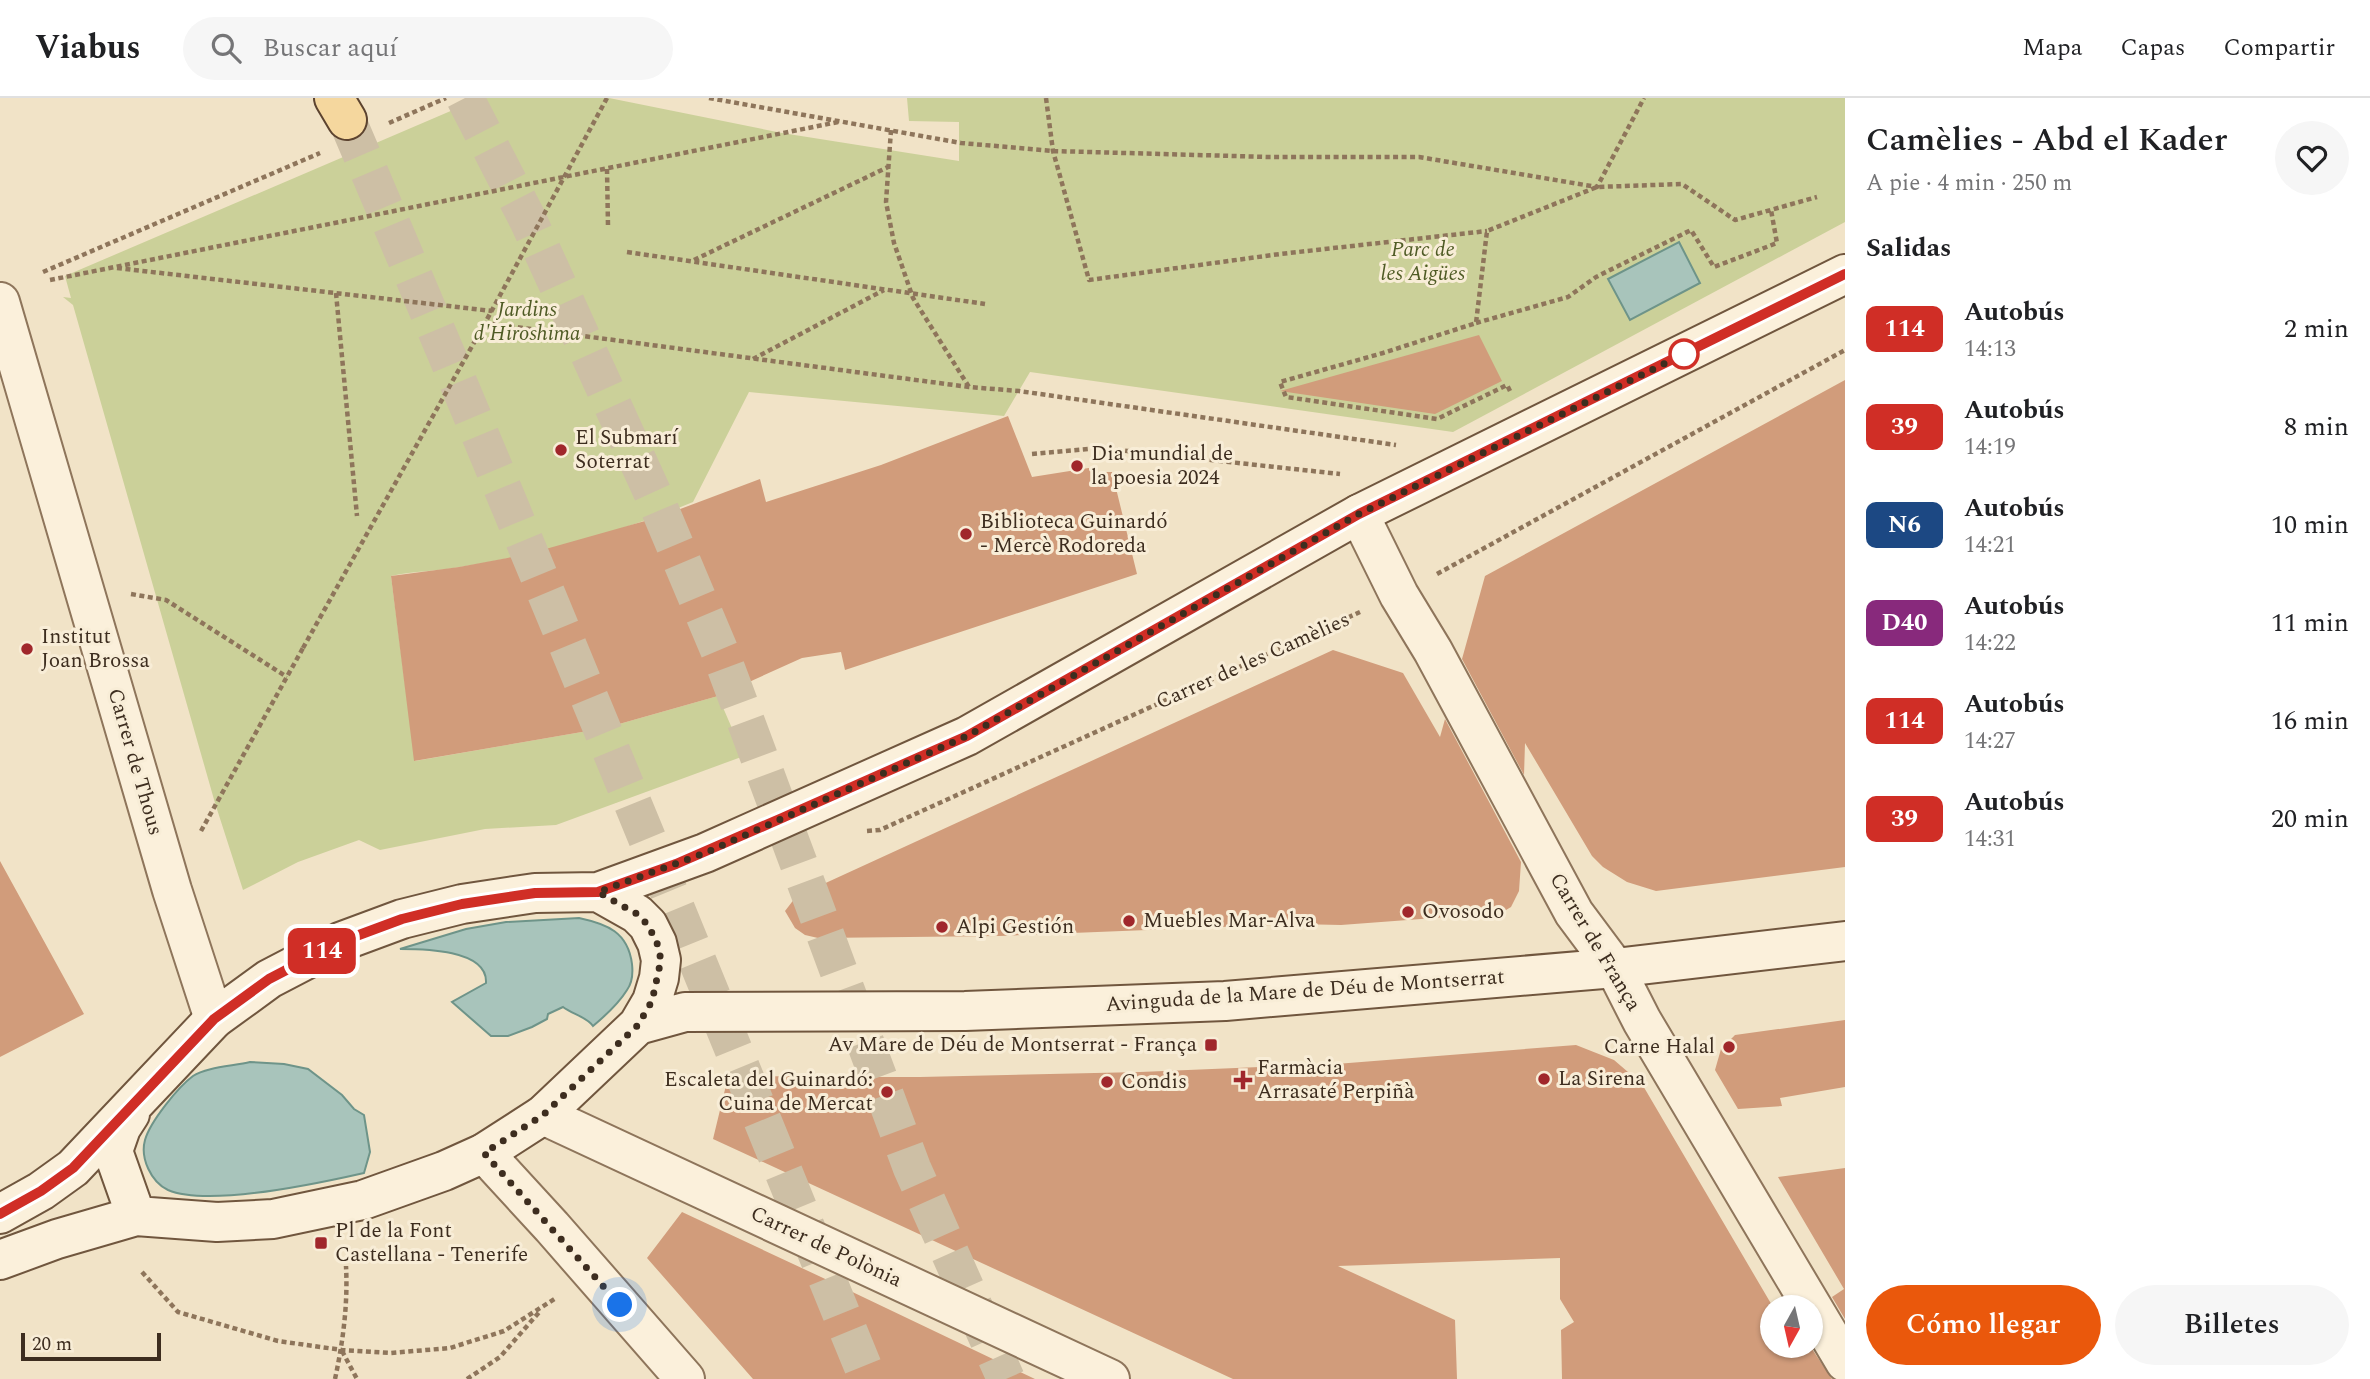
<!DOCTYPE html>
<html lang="es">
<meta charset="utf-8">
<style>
:root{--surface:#fff;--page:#f6f6f6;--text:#202124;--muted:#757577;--line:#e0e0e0;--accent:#ea580c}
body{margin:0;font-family:Spectral,serif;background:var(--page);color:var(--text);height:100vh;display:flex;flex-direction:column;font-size:26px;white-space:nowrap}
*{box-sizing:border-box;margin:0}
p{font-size:23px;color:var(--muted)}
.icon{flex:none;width:38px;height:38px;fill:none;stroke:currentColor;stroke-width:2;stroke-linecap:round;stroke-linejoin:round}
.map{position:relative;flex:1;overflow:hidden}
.drawer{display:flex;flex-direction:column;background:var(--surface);width:525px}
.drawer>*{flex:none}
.badge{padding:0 14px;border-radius:10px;font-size:24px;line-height:46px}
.needle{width:46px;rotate:188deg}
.controls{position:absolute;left:1760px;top:1197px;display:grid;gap:14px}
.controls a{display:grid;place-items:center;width:63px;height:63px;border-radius:50%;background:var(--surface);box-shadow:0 2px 5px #0004;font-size:35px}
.scale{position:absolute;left:21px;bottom:18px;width:140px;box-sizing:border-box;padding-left:7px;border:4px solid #3d2d1f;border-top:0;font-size:19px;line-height:24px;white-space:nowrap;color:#3d2d1f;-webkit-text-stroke:5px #f8edd7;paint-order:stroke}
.you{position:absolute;width:35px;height:35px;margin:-18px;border:5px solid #fff;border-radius:50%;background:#1a73e8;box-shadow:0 0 0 10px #1a73e833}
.map>.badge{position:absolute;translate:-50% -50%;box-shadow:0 0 0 4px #fff}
h2{padding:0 21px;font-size:26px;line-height:63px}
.round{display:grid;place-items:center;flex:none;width:74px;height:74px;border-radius:37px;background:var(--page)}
.overview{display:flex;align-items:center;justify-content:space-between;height:119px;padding:0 21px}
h1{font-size:33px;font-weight:600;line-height:52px}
.button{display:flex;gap:14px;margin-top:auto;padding:14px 21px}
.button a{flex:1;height:80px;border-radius:42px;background:var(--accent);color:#fff;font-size:28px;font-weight:600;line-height:80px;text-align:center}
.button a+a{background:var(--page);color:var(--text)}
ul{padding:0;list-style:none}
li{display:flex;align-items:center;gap:21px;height:98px;padding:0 21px}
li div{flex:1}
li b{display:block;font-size:26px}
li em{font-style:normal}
li .badge{min-width:77px;font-weight:700;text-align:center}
header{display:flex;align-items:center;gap:42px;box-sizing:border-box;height:98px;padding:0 35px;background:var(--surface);border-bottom:2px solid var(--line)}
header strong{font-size:33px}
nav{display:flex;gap:38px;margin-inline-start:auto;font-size:24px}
.search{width:490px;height:63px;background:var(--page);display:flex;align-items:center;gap:18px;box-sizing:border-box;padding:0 24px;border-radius:38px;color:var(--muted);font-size:26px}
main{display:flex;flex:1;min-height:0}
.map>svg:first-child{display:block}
.green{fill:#cbd099}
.water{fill:#a8c4bb;stroke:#6e9489;stroke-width:2}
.building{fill:#d19c7b}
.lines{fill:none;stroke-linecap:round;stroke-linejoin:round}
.primary-tunnel{stroke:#cdbfa5;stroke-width:38;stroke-dasharray:38 19;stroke-linecap:butt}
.street-casing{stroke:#8e755b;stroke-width:42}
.secondary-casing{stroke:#70563e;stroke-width:42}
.primary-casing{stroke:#5c432f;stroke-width:42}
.path{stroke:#8e755b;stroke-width:4.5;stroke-dasharray:5 3.5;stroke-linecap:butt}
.street{stroke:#fbf0db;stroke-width:38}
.secondary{stroke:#fbf0db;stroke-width:38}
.primary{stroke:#f5d79e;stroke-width:38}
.path-bridge{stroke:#8e755b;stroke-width:4.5;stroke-dasharray:5 3.5;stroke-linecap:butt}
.line-casing{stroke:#fff;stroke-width:16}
.line{stroke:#d02e26;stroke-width:10}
.walk{stroke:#3d2d1f;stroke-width:7;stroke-dasharray:0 12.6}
.stop-dot{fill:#fff;stroke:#d02e26;stroke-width:3.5}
.poi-dot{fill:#a0272b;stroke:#f8edd7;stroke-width:2.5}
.labels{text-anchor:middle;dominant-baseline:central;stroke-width:6;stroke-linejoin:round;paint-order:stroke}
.park-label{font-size:21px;font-style:italic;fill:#4f5b25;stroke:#f8edd7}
.poi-label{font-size:21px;fill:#3d2d1f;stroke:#f8edd7;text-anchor:start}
.street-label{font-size:21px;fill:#3d2d1f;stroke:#f8edd7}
</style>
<header>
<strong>Viabus</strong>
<div class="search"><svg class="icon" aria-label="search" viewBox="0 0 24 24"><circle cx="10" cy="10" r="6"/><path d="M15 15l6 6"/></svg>Buscar aquí</div>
<nav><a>Mapa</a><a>Capas</a><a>Compartir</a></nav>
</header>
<main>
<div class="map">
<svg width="1845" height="1281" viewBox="0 0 1845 1281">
<rect width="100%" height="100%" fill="#f1e3c7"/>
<!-- green -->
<path class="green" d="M 481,0 L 609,0 L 782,35 L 959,63 L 959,24 L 909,23 L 907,0 L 1845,0 L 1845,124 L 1453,334 L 1030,274 L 1004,318 L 749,294 L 693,404 C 619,435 540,456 460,469 C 438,473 414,473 391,478 L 415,663 L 605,630 L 718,598 L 744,658 L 556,727 L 485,731 L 380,752 L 359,742 L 298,764 L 243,792 L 215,705 L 73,207 L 63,199 L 71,200 L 65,178 Z"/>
<!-- water -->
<path class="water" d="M 1679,144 L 1700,185 L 1630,222 L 1608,181 Z
M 579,820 C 607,826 628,834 632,866 C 633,875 633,884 627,892 C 619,905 605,918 593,928 C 587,919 572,916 563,909 L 548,916 L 547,921 L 532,929 L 508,938 L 491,938 L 452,904 L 486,885 C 488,851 422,851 400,851 L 466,831 L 506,824 Z
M 250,964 L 284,966 L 308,971 L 342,997 L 354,1011 L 364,1017 L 370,1054 L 364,1075 C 320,1085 208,1109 168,1092 C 151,1084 140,1060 145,1042 C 150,1024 178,989 193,978 C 206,969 234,968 250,964 Z"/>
<!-- building -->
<path class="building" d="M 1479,237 L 1502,283 L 1435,316 L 1280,293 Z
M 1845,282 L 1845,769 L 1656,793 L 1627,784 L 1603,769 L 1592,758 L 1525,645 L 1524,677 L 1462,561 L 1485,478 Z
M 1008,318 L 1032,379 L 1095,369 L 1097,374 L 1112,374 L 1137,476 L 845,572 L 841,554 L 802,560 L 718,598 L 605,630 L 414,663 L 391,478 L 459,469 L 528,456 L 659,419 L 760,381 L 766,404 L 881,367 Z
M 1333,552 L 1403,575 L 1440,639 L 1445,621 L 1521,764 L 1519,793 L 1511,809 L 1501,815 L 1341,827 L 1296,826 L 999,838 L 818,840 L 805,837 L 795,830 L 785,813 L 795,800 L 806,794 Z
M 0,763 L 84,916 L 0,959 Z
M 1845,922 L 1845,989 L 1780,1000 L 1782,1008 L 1738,1011 L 1715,972 L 1721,951 L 1735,937 Z
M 1576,947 L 1614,962 L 1642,986 L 1773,1209 L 1773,1248 L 1810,1248 L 1832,1281 L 1562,1281 L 1561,1232 L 1574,1224 L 1560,1201 L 1560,1160 L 1338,1168 L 1455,1222 L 1457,1281 L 1233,1281 L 713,1041 L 728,979 L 865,977 L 866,979 L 920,979 L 1140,974 L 1336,966 Z
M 1845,1070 L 1845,1221 L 1832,1199 L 1844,1191 L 1778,1079 Z
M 682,1114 L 821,1179 L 1035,1281 L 753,1281 L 647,1160 Z"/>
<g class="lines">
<!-- primary-tunnel -->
<path class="primary-tunnel" d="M 465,0 L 529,124 L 658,407 L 720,554 L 912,1070 L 1006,1281
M 347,22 C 526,440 696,860 868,1281"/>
<!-- street casing -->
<g class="street-casing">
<path id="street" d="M 0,204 L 172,792 L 214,921
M 1359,416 L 1399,497 L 1433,553 L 1574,815 L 1615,870 L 1642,923 L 1845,1264
M 543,1017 L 1110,1281
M 484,1055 L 552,1129 L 685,1281"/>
</g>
<!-- secondary casing -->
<g class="secondary-casing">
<path id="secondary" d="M 598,794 L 705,755 L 967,638 L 1359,416 L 1845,176
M 638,927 L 685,914 L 965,913 L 1225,903 L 1615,870 L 1845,843
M 130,1016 L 121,1030 L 113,1053 L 136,1118
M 0,1116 L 41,1093 L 73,1070 L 214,921 L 269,881 L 340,844 L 402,821 L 462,806 L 535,795 L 598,794 L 637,816 L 648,827 L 657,845 L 661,862 L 659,880 L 652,903 L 638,927 L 543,1017 L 484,1055 L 444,1073 L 363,1102 L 273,1121 L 217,1124 L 136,1118 L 57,1141 L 0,1162"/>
</g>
<!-- primary casing -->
<g class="primary-casing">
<path id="primary" d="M 334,0 L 347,22"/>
</g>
<!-- path -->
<path class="path" d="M 607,0 L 485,225 L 969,289 L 1019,293 L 1396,347
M 709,0 L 961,45 L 1053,53 L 1270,59 L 1419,59 L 1597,89 L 1644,0
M 1046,0 L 1053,53 L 1089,182 L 1280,156 L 1487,133
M 389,25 L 446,0
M 891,32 L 886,104 L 894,145 L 913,200 L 969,289
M 607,71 L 608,128
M 627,154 L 985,206
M 694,162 L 888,69
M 117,170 L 492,213
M 43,174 L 320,55
M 50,182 L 838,24
M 336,195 L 357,418
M 1476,225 L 1568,199 L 1596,179 L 1691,132 L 1714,169 L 1777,145 L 1771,112
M 753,261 L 884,192
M 1510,293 L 1507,287 L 1437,321 L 1286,299 L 1280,284 L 1383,255 L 1476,225 L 1487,133 L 1597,89 L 1682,86 L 1735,122 L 1817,99
M 1032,356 L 1100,350 L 1340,376
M 1437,476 L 1845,252
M 131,496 L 166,502 L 287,579
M 201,733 L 303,550
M 867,733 L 880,732 L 1360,514
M 142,1174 L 178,1214 L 278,1243 L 342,1252 L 391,1255 L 450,1250 L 504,1233 L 556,1200
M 342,1253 L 357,1281
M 335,1281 C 343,1244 348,1206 346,1168
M 467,1281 L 500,1259 L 541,1212"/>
<!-- street -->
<use href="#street" class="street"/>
<!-- secondary -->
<use href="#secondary" class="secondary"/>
<!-- primary -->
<use href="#primary" class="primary"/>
<!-- path-bridge -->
<path class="path-bridge" d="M 303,550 L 485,225"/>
</g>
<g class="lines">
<!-- line casing -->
<g class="line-casing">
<path id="line" d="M 0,1116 L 41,1093 L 73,1070 L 214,921 L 269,881 L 340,844 L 402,821 L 462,806 L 535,795 L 598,794 L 676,766 L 782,720 L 967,638 L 1359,416 L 1845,176"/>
</g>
<!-- line -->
<use href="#line" class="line"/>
<!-- walk -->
<path class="walk" d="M 620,1207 L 484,1055 L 543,1017 L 638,927 L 652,903 L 661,862 L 657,845 L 648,827 L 637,816 L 598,794 L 705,755 L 967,638 L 1359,416 L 1684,256"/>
</g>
<!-- markers -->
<circle class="stop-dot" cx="1684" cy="256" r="14"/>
<g class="poi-dot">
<circle cx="561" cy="352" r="7"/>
<circle cx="1077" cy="368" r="7"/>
<circle cx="966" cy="436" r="7"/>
<circle cx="27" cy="551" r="7"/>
<circle cx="1408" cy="814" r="7"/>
<circle cx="1129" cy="823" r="7"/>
<circle cx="942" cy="829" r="7"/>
<rect x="1204" y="940" width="14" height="14" rx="3.5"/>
<circle cx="1729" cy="949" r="7"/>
<circle cx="1544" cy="981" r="7"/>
<path d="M1239.5 971.5h7v7h7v7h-7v7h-7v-7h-7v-7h7z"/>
<circle cx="1107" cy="984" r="7"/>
<circle cx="887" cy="994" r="7"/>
<rect x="314" y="1138" width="14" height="14" rx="3.5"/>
</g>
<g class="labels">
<!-- park labels -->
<g class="park-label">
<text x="1423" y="152">Parc de<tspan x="1423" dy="24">les Aigües</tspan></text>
<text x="527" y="212">Jardins<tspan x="527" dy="24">d'Hiroshima</tspan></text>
</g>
<!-- poi labels -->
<g class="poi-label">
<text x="575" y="340">El Submarí<tspan x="575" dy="24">Soterrat</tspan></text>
<text x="1091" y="356">Dia mundial de<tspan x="1091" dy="24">la poesia 2024</tspan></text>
<text x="980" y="424">Biblioteca Guinardó<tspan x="980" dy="24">- Mercè Rodoreda</tspan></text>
<text x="41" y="539">Institut<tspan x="41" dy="24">Joan Brossa</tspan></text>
<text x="1422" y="814">Ovosodo</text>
<text x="1143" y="823">Muebles Mar-Alva</text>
<text x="956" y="829">Alpi Gestión</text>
<text x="1197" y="947" text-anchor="end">Av Mare de Déu de Montserrat - França</text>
<text x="1715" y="949" text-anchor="end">Carne Halal</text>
<text x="1257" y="970">Farmàcia<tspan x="1257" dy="24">Arrasaté Perpiñà</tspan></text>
<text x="1558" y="981">La Sirena</text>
<text x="873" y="982" text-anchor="end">Escaleta del Guinardó:<tspan x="873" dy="24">Cuina de Mercat</tspan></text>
<text x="1121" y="984">Condis</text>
<text x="335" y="1133">Pl de la Font<tspan x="335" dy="24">Castellana - Tenerife</tspan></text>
</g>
<!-- street labels -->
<g class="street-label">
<text transform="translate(1253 563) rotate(-24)">Carrer de les Camèlies</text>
<text transform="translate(135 664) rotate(74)">Carrer de Thous</text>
<text transform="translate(1595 844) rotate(59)">Carrer de França</text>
<text transform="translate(1305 893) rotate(-4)">Avinguda de la Mare de Déu de Montserrat</text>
<text transform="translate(826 1149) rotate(25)">Carrer de Polònia</text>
</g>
</g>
</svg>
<div class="controls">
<a><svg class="needle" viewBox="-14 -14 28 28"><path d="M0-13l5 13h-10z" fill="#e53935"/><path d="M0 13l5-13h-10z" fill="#757577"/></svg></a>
</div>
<div class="scale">20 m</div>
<div class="you" style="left:620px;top:1207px"></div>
<b class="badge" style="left:322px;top:853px;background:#d02e26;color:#fff">114</b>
</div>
<section class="drawer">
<div class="overview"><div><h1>Camèlies - Abd el Kader</h1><p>A pie · 4 min · 250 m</p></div><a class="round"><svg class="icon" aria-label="heart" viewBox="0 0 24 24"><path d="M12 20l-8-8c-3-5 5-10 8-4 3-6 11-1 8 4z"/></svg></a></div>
<h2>Salidas</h2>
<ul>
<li><span class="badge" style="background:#d02e26;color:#fff">114</span><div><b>Autobús</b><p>14:13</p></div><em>2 min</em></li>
<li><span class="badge" style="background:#d02e26;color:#fff">39</span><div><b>Autobús</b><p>14:19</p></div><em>8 min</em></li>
<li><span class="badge" style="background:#1c4883;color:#fff">N6</span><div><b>Autobús</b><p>14:21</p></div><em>10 min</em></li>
<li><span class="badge" style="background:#88297c;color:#fff">D40</span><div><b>Autobús</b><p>14:22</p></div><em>11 min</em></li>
<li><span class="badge" style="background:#d02e26;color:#fff">114</span><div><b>Autobús</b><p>14:27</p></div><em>16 min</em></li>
<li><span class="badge" style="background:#d02e26;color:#fff">39</span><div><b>Autobús</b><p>14:31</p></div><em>20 min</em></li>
</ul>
<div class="button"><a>Cómo llegar</a><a>Billetes</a></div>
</section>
</main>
